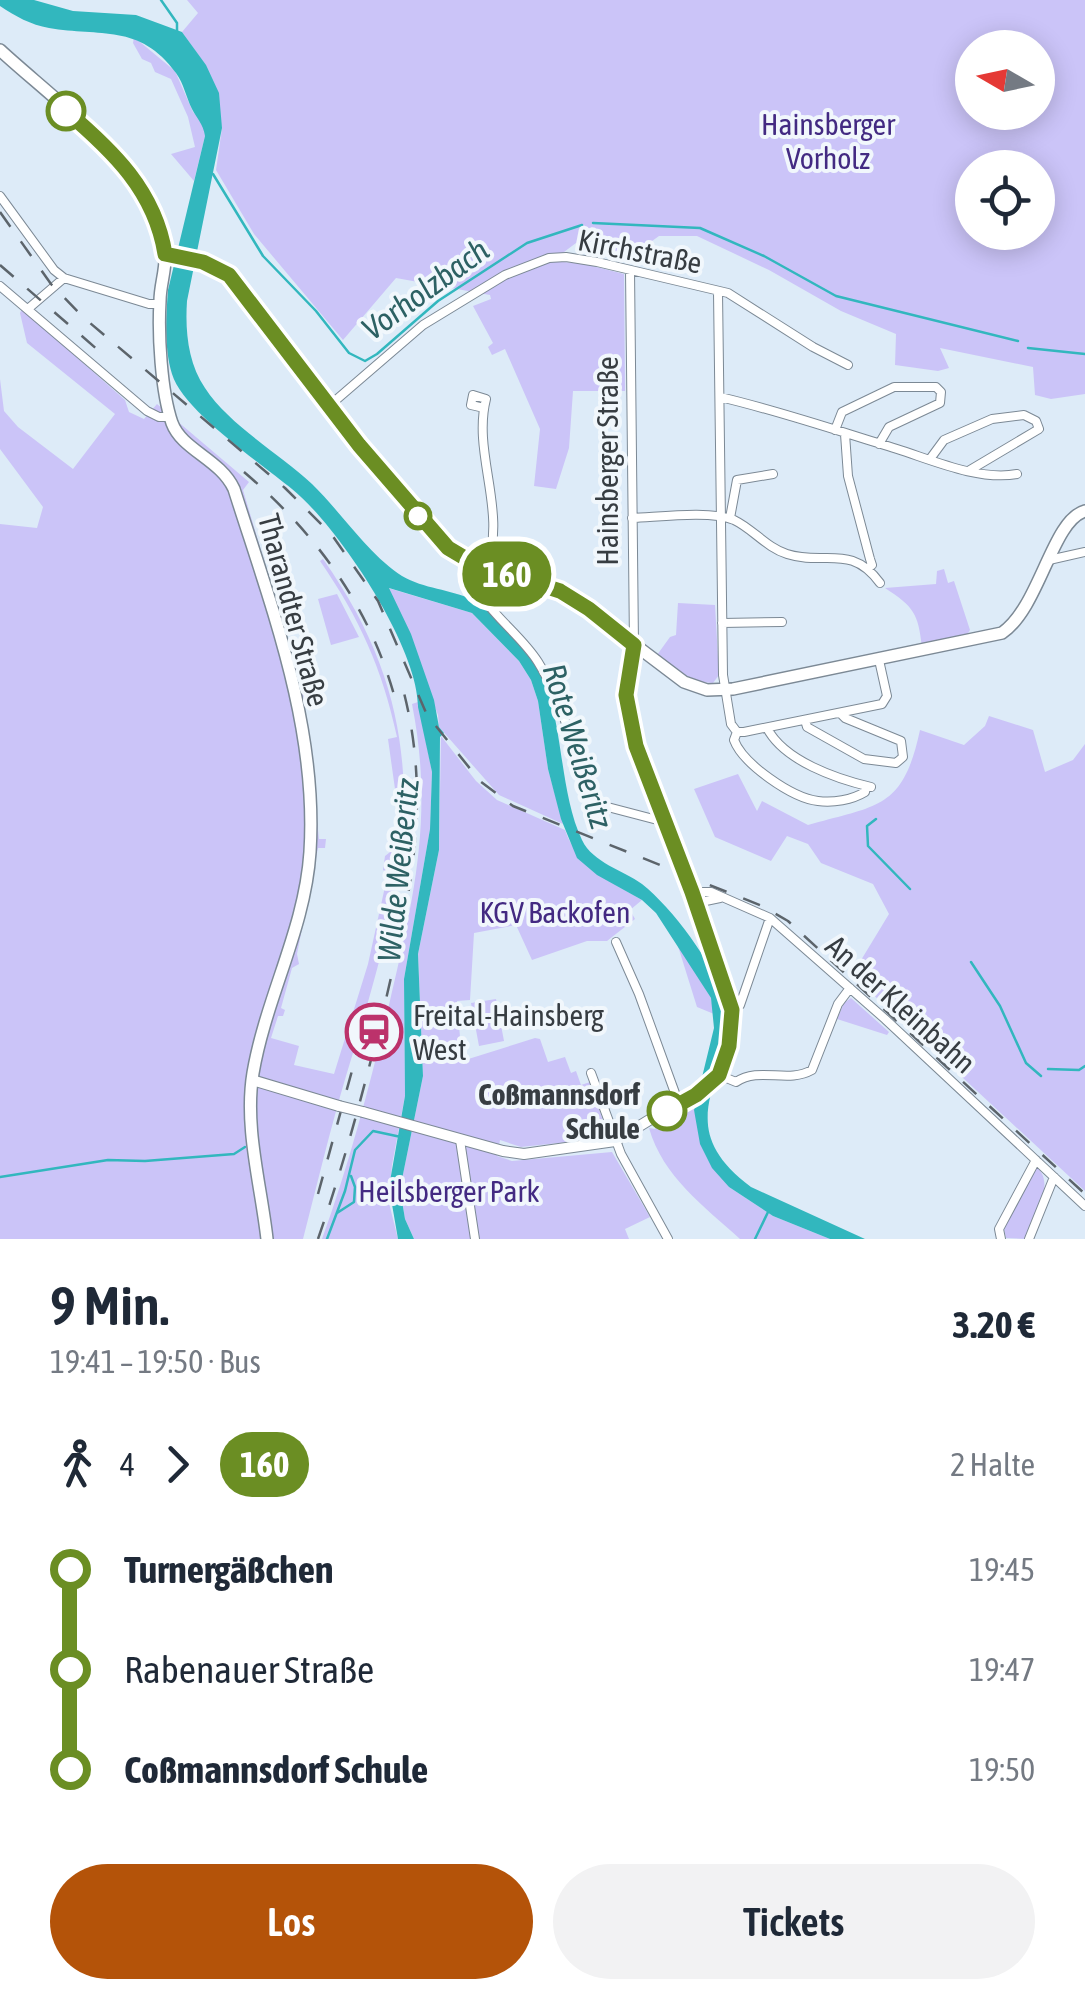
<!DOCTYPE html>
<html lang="de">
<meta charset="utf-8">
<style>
:root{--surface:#fff;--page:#f2f2f3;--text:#1f2937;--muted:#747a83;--accent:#b45309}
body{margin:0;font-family:"Asap Condensed",sans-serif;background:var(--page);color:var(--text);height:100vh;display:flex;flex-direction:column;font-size:38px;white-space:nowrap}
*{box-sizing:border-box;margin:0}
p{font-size:32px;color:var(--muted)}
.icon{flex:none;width:55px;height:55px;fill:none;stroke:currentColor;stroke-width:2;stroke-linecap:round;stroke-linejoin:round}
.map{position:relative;height:1239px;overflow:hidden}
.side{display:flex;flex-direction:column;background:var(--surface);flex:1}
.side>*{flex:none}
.badge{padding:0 20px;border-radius:32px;font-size:35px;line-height:65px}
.needle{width:65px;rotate:279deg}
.buttons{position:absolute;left:955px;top:30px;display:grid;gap:20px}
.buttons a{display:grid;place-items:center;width:100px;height:100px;border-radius:50%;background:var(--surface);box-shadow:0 5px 25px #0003;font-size:50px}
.map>.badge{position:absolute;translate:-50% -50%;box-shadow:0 0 0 5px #fff}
.legs{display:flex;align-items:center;gap:15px;height:110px;padding:0 50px;font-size:32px}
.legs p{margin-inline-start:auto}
.headline{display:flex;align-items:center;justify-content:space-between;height:170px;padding:0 50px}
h1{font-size:55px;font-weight:600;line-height:75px}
.action{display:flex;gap:20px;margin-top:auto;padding:20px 50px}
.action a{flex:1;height:115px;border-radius:60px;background:var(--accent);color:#fff;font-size:40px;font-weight:600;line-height:115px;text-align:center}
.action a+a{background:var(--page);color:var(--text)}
ul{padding:0 50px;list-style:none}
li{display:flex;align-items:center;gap:35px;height:100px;font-size:38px}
li i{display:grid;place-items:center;width:15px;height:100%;margin:0 12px;background:currentColor}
li i::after{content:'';width:25px;height:25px;margin:-12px;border:8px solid;border-radius:50%;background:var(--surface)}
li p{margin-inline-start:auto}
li:first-child i{background:linear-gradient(#0000 50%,currentColor 0)}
li:last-child i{background:linear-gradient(currentColor 50%,#0000 0)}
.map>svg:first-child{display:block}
.green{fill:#cbc4f8;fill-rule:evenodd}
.water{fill:#32b7be}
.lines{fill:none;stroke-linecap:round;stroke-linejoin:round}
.stream{stroke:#32b7be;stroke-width:2.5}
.minor-casing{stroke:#7c8995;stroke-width:10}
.tertiary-casing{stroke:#7c8995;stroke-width:12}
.secondary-casing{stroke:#7c8995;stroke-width:14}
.minor{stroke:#fff;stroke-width:8}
.tertiary{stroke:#fff;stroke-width:10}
.secondary{stroke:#fff;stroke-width:11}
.rail{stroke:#5c646b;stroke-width:2.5;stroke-dasharray:18 18;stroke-linecap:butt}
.tertiary-bridge-casing{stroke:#7c8995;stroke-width:12;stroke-linecap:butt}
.tertiary-bridge{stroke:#fff;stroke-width:10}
.line-1-casing{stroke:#fff;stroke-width:22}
.line-1{stroke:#6b8e23;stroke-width:15}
.stop-1-dot{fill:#fff;stroke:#6b8e23;stroke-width:5}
.labels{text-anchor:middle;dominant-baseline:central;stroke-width:8;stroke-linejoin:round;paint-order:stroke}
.park-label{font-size:30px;fill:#432a82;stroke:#f1f7fc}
.street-label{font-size:30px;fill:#373d42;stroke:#f1f7fc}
.poi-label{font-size:30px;fill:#373d42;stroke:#f1f7fc;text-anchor:start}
.stop-label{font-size:30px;font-weight:bold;fill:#373d42;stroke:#f1f7fc;text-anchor:end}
.water-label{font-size:32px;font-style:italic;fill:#2d6164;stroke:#f1f7fc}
</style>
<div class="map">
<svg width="1085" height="1239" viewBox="0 0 1085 1239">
<rect width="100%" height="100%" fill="#ddebf8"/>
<!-- green -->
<path class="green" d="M 187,0 L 1085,0 L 1085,394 L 1051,399 L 1035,395 L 1033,367 L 940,348 L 949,368 L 938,371 L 895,365 L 896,334 L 841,311 L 769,270 L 697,236 L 659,236 L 634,254 L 621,256 L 598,243 L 576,243 L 552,261 L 585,264 L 624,274 L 625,391 L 573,391 L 569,448 L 556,489 L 534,486 L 540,429 L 505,349 L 492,355 L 488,347 L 493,343 L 473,306 L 491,299 L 490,295 L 396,278 L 343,340 L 254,234 L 216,170 L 222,128 L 206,66 L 182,32 L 198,13 ZM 972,48 L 1038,48 L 1038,112 L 972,112 ZM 972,168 L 1038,168 L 1038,232 L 972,232 Z
M 134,37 L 175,71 L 193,112 L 203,122 L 205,136 L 194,181 L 171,154 L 195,147 L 188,117 L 171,79 L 155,72 L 151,63 L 142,59 L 133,43 Z
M 22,309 L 125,400 L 129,412 L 144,419 L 157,404 L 249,482 L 243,490 L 303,692 L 319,839 L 326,839 L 325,848 L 318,848 L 297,954 L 299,964 L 292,968 L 281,1008 L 285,1010 L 283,1016 L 278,1016 L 271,1038 L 299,1046 L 294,1065 L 334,1074 L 368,964 L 388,873 L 383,870 L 385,856 L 398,846 L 395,789 L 388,739 L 397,737 C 382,668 360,619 320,561 L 323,559 C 449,737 404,885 346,1076 C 330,1130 317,1185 303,1239 L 0,1239 L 0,524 L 37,528 L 43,507 L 0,449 L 0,379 L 4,411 L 18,427 L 73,469 L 115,414 L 27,343 L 20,313 Z
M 944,569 L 948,583 L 954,581 L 970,630 L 965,638 L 922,647 C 918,613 914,607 885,588 L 936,584 L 937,571 Z
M 388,588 L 472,613 L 519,661 L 531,680 L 538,701 L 548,769 L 563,824 L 499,795 L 439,727 L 438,715 Z
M 337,594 L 359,637 L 331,645 L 318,599 Z
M 678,603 L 715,605 L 719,675 L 713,683 L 691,681 L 657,655 L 670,637 L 676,635 Z
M 418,702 L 432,772 L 430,829 L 404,979 L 405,1096 L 392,1165 L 389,1203 L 398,1239 L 322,1239 C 350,1162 370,1084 389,1005 C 414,898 434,815 412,704 Z
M 989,716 L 1033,730 L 1045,772 L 1073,760 L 1085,744 L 1085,1191 L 852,975 L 889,914 L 873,884 L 821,863 L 808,844 L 787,836 L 771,861 L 715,837 L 694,789 L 738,774 L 757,811 L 762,801 L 808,825 C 879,805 903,809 920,730 L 964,745 L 985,726 Z
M 441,736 L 476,781 L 497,800 L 565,830 C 577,866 612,883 642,900 L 630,910 L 635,919 L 607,941 L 587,941 L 532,960 L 516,925 L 474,933 L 470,1000 L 457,1001 L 462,1061 L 535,1038 L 540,1039 L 548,1062 L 565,1057 L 571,1073 L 576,1071 L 581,1085 L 590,1082 L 607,1132 L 605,1138 L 521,1147 L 500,1140 L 497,1156 L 512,1161 L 612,1152 L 650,1217 L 625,1229 L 629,1239 L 414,1239 L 405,1219 L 400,1189 L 423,1076 L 418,954 L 439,850 Z
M 677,943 L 711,998 L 714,1014 L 697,1007 Z
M 851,998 L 889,1032 L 887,1035 L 837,1019 L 844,1003 Z
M 496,999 L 504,1041 L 479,1046 L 471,1003 Z
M 695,1102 L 694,1110 L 729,1187 L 773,1216 L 830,1239 L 740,1239 C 704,1206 663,1177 649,1128 L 655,1129 L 659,1122 Z
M 1038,1168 C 1055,1186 1034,1218 1026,1239 L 1006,1238 L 1004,1229 L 1034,1169 Z"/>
<!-- water -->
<path class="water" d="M 0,0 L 34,0 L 73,11 L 136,15 L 182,32 L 206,65 L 219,93 L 222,128 L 187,301 C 185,331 188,363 205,388 C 229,425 280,454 312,484 C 340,511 370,556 402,576 C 424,589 450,589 473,600 C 497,612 523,642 536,665 C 565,712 557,787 582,840 C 593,863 623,870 642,884 C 672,908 714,963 724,1001 C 742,1073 661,1120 751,1187 L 865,1239 L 830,1239 L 773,1216 L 729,1187 L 712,1168 L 700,1144 L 694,1110 L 714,1028 L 711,998 L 656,913 L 642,900 L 597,875 L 577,858 L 561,819 L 548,769 L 538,701 L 531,680 L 519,661 L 472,613 L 389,588 L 411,634 L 434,700 L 439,727 L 444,733 L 440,737 L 439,850 L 418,954 L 423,1076 L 400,1189 L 405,1219 L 414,1239 L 398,1239 L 389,1187 L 405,1096 L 404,979 L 430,829 L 432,772 L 418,707 C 419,650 341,529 292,489 C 262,464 183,411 172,374 C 164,348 166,317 168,290 L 205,136 C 203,123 197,119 192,109 C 186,97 184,84 176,73 C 140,23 100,37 49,28 C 31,25 15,16 0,6 Z"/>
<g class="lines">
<!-- stream -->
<path class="stream" d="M 161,0 L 177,23 L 177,33
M 213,174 L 263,256 L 316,311 L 349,353 L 365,361 L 377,354 L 438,301 L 527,243 L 582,225
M 593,223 L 700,228 L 764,256 L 836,296 L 1018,341
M 1028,348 L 1085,354
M 876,819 L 867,826 L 868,846 L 910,889
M 971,962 L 1000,1006 L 1026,1063 L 1041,1076
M 1048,1069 L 1079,1070 L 1085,1066
M 0,1177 L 108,1160 L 145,1161 L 234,1154 L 245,1147
M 337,1213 L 354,1202 L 355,1187 L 351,1176
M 327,1239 L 345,1191 L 355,1150 L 373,1131 L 401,1137
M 755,1239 L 769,1210"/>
<!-- minor casing -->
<g class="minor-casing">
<path id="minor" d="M 0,196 L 54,270 L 64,278 L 149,304 L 159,304
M 630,270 L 634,645
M 0,286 L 147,411 L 159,417 L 170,417
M 718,292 L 723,675 L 731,724 L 737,732 L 744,732 L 882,704 L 887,696 L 879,660
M 29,308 L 64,278
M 720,397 C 780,411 838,431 897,449 C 932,460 979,481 1017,474
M 329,406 L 423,325 L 505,275 L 549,258 L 566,257 L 597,262 L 728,293 L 813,347 L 848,365
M 484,408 L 471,405 L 473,395 L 486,399 C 472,454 508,512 486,568
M 835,430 L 842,412 L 894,387 L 936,387 L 941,392 L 940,403 L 889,427 L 879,444
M 845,434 L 848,476 L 870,559 L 872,565 L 868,568
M 930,459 L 944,440 L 992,419 L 1024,415 L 1036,421 L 1039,429 L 970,470
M 632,518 C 659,517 710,510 734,520 C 753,529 767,548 787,554 C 824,566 851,543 880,583
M 730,518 L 737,480 L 773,474
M 1049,560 L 1085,552
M 469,562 C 474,606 516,627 538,662 C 566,707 574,761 600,805 L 665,822
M 722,623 L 782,622
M 805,720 L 807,727 L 864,759 L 896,763 L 903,757 L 901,741 L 845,718 L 840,713
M 767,728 C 784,761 837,779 871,787
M 737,732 L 734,740 C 743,764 792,798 818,801 C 833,803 852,800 865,792 L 866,787
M 692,892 L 711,892 L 770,918 L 885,1019 L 1085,1206
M 696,903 L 720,898
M 616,942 L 639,994 L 679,1104
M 732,1010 L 740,1005 L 770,918
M 591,1073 L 621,1154 L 668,1239
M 719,1075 L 736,1082 C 760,1066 787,1084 812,1070 L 838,1004 L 850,988
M 460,1140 L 475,1239
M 1001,1239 L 999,1229 L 1036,1160
M 1029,1239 L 1054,1177"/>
</g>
<!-- tertiary casing -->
<g class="tertiary-casing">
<path id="tertiary" d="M 252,1080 L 339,1106
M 363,1112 L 503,1151 L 524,1154 L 615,1141 L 713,1081 L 722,1068 L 729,1046 L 733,1022 L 730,1001 L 631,729 L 626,695 L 634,645"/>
</g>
<!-- secondary casing -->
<g class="secondary-casing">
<path id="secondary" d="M 0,50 C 56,102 160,174 165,255 C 166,270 160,285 160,301 C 158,334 161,391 172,423 C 182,450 220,459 234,489 C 271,606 318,727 310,852 C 305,929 266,997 253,1073 C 244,1127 261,1185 267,1239
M 165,255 L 207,263 L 232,278 L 359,445 L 448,548 L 475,564 L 573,598 L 684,682 L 707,690 L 733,689 L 1002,633 C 1040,607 1052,520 1085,511"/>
</g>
<!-- minor -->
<use href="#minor" class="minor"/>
<!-- tertiary -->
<use href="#tertiary" class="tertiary"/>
<!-- secondary -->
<use href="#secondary" class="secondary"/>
<!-- rail -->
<path class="rail" d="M 0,212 L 51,284 L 83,317 L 285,488 L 332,535 L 378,601 L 427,715 L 480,781 L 513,806 L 762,906 L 788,921 L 1085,1194
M 0,265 L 106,357
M 244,472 C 318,535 373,611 397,706
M 318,1194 L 366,1020
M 318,1239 C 344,1164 364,1089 383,1012 C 409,900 433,803 403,689"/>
<!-- tertiary-bridge casing -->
<g class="tertiary-bridge-casing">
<path id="tertiary-bridge" d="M 339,1106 L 363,1112"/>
</g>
<!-- tertiary-bridge -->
<use href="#tertiary-bridge" class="tertiary-bridge"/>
</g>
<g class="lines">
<!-- line-1 casing -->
<g class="line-1-casing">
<path id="line-1" d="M 66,111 C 113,151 155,191 165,254 L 203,262 L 229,275 L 359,445 L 448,548 L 475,564 L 560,591 L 589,609 L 634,645 L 626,695 L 636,746 L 692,892 L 732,1010 L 729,1046 L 719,1075 L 696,1095 L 667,1111"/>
</g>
<!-- line-1 -->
<use href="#line-1" class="line-1"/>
</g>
<!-- icons -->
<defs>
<g id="station-ring" transform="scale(2.875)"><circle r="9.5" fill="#f1f7fc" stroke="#bc326b" stroke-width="1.5"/><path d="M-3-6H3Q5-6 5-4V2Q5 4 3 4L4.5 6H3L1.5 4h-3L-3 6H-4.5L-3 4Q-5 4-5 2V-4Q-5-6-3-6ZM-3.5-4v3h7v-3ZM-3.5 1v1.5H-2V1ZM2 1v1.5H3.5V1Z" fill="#bc326b"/></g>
</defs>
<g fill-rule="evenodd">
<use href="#station-ring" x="374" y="1032"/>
</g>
<!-- markers -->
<g class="stop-1-dot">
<circle cx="66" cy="111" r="18"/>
<circle cx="418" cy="516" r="12"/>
<circle cx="667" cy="1111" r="18"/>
</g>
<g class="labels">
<!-- park labels -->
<g class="park-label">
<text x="828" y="124">Hainsberger<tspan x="828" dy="34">Vorholz</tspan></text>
<text x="555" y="912">KGV Backofen</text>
<text x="449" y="1191">Heilsberger Park</text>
</g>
<!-- street labels -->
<g class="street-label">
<text transform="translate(640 251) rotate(11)">Kirchstraße</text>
<text transform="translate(607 461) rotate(-90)">Hainsberger Straße</text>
<text transform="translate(294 610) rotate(75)">Tharandter Straße</text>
<text transform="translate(901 1004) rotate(42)">An der Kleinbahn</text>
</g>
<!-- poi labels -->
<g class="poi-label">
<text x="413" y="1015">Freital-Hainsberg<tspan x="413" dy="34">West</tspan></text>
</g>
<!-- stop labels -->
<g class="stop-label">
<text x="640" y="1094">Coßmannsdorf<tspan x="640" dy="34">Schule</tspan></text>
</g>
<!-- water labels -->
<g class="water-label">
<text transform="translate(425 289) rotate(-36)">Vorholzbach</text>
<text transform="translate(578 746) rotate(73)">Rote Weißeritz</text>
<text transform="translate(398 870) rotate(-84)">Wilde Weißeritz</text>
</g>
</g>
</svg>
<div class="buttons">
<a><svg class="needle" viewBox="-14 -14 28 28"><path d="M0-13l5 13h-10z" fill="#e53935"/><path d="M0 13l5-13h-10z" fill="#747a83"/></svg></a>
<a><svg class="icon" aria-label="locate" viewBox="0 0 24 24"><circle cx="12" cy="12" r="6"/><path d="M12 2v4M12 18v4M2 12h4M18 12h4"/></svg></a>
</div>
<b class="badge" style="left:507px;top:574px;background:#6b8e23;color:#fff">160</b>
</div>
<section class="side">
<div class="headline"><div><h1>9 Min.</h1><p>19:41 – 19:50 · Bus</p></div><b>3.20 €</b></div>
<div class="legs"><svg class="icon" aria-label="walk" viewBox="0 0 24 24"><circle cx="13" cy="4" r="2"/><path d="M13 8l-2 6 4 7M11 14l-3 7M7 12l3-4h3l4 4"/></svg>4<svg class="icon" aria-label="forward" viewBox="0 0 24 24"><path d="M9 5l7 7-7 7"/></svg><b class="badge" style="background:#6b8e23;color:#fff">160</b><p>2 Halte</p></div>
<ul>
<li><i style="color:#6b8e23"></i><b>Turnergäßchen</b><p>19:45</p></li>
<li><i style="color:#6b8e23"></i><span>Rabenauer Straße</span><p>19:47</p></li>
<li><i style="color:#6b8e23"></i><b>Coßmannsdorf Schule</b><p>19:50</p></li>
</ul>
<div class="action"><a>Los</a><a>Tickets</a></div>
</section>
